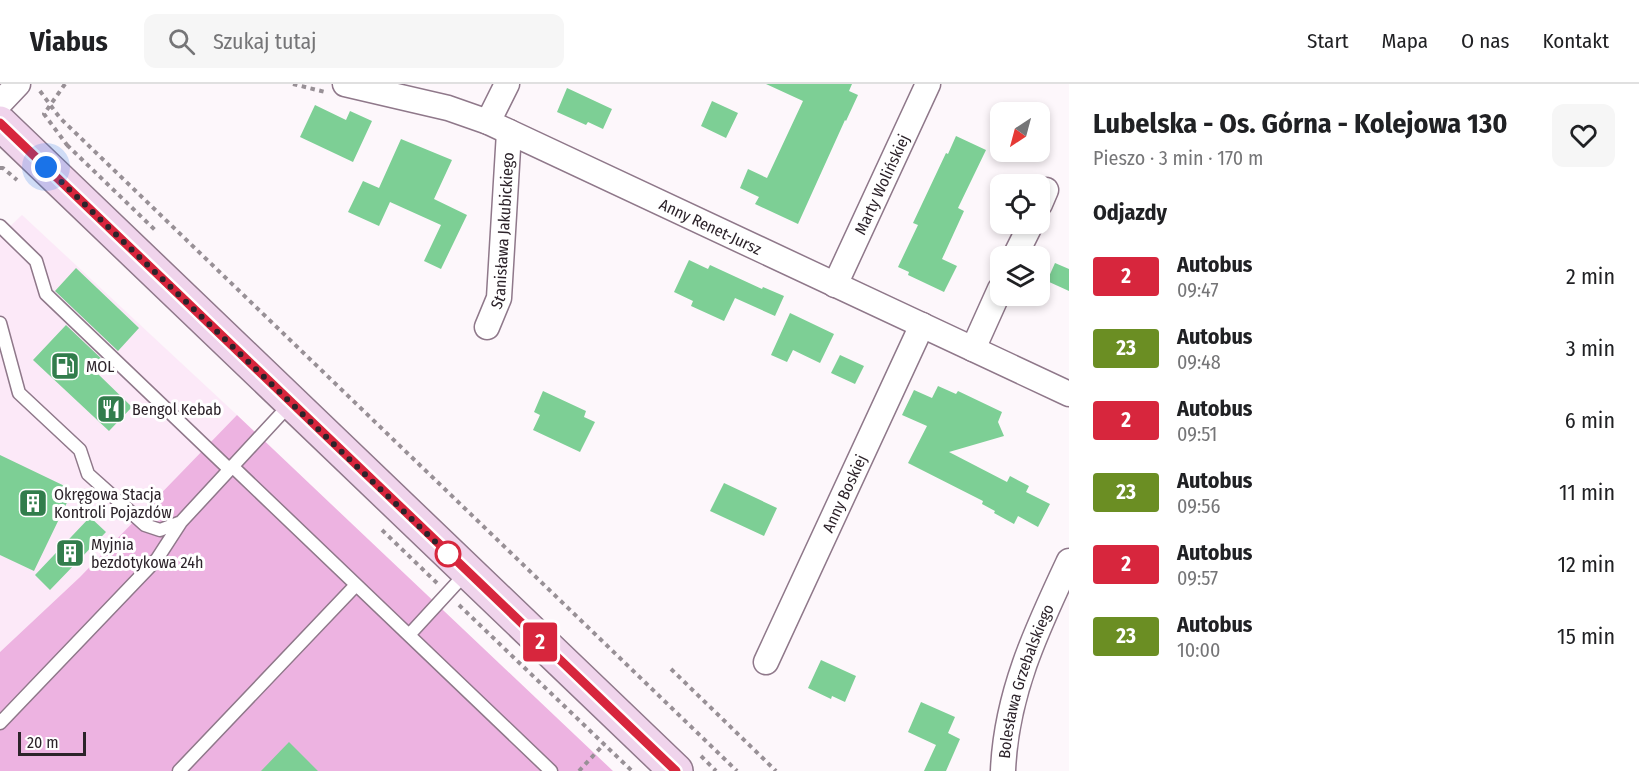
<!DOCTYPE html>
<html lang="pl">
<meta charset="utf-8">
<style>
:root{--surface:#fff;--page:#f6f6f6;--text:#202124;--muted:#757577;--line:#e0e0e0}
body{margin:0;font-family:"Fira Sans Condensed",sans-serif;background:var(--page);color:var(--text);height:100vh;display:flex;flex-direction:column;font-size:22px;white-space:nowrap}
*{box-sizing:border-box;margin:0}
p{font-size:20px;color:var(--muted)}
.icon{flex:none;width:33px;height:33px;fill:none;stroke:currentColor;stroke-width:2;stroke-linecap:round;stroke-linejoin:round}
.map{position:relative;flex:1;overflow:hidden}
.panel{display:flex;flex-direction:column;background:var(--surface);width:570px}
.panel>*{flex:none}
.badge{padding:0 12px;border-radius:4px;font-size:21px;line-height:39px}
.needle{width:39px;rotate:216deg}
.fabs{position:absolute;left:990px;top:18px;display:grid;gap:12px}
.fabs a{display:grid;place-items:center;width:60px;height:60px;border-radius:12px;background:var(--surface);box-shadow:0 3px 9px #0003;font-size:30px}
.scale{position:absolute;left:18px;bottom:15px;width:68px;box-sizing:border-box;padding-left:6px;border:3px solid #2c232a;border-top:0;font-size:16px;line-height:21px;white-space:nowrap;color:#2c232a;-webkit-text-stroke:4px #fff;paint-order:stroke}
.you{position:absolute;width:30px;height:30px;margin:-15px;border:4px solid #fff;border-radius:50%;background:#1a73e8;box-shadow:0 0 0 9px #1a73e833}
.map>.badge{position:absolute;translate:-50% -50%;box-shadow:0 0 0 3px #fff}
h2{padding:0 24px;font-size:22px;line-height:54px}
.round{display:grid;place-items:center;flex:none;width:63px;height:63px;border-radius:12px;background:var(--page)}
.headline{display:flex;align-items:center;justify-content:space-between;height:102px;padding:0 24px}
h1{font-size:28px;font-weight:700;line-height:45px}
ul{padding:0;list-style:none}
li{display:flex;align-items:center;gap:18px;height:72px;padding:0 24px}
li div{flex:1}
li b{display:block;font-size:22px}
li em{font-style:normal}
li .badge{min-width:66px;font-weight:700;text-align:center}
header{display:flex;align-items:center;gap:36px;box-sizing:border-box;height:84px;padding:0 30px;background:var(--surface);border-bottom:2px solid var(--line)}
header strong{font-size:28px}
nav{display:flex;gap:33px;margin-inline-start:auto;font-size:21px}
.search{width:420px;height:54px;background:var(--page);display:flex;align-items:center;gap:15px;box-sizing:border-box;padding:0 21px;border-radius:12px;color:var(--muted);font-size:22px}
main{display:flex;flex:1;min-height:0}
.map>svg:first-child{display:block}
.built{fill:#fce9f8}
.green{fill:#edb3e1}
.building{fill:#7dcf95}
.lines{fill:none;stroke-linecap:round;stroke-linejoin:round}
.service-casing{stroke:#8f788a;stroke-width:15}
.minor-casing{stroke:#8f788a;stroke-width:27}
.secondary-casing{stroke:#8f788a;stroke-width:36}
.path{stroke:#989096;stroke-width:4;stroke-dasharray:4.5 4.5;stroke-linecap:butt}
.service{stroke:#fff;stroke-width:12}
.minor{stroke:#fff;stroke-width:24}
.secondary{stroke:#f0d4ec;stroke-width:33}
.line-casing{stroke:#fff;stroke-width:14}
.line{stroke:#d7263d;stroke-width:9}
.walk{stroke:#2c232a;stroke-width:6;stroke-dasharray:0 10.8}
.stop-dot{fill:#fff;stroke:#d7263d;stroke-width:3}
.labels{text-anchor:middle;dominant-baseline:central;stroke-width:6;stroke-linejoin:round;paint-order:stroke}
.street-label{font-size:16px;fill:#2c232a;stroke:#fff}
.poi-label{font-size:16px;fill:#2c232a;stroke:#fff;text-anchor:start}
</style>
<header>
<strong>Viabus</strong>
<div class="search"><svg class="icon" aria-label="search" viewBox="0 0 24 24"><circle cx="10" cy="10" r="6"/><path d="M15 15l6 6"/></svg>Szukaj tutaj</div>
<nav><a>Start</a><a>Mapa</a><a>O nas</a><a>Kontakt</a></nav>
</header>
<main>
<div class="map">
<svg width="1069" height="687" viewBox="0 0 1069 687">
<rect width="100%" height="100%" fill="#fdf7fb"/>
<!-- built -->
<path class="built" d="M 22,131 L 237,331 L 80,493 L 0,568 L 0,152 Z"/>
<!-- green -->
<path class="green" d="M 237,331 L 613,687 L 0,687 L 0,568 L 80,493 Z"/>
<!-- building -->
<path class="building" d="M 766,0 L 852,0 L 849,7 L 858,11 L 846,37 L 845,36 L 798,140 L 755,120 L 759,113 L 740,104 L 748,85 L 767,94 L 803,17 Z
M 567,4 L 612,25 L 603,45 L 588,38 L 586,41 L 557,28 Z
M 712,17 L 738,29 L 726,54 L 701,42 Z
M 315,21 L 346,36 L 350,27 L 372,37 L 353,78 L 300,53 Z
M 956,52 L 986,66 L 958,124 L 964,127 L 942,175 L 957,182 L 944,208 L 908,191 L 909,188 L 898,183 L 918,141 L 913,139 L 946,69 L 948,70 Z
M 401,55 L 452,76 L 434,115 L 467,131 L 441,185 L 424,177 L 441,141 L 390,118 L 379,142 L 348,128 L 363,97 L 379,104 Z
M 689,176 L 708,185 L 710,181 L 762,205 L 763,203 L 784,212 L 775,232 L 735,214 L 724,237 L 691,222 L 693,217 L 674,208 Z
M 1055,179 L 1069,185 L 1069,207 L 1047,197 Z
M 76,184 L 139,244 L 118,267 L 55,207 Z
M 790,229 L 834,250 L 820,279 L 793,266 L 787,278 L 771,271 Z
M 66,241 L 106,279 L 97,289 L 132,323 L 109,347 L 33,276 Z
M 840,271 L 864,282 L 855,300 L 831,289 Z
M 938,302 L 956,310 L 958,307 L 1002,328 L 998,338 L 1004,352 L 949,368 L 1007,398 L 1010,392 L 1029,402 L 1026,408 L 1050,420 L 1038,443 L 1018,432 L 1014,440 L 994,429 L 995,427 L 982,420 L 983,417 L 908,379 L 927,342 L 902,331 L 914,306 L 932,314 Z
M 543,307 L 586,327 L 584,333 L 595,338 L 580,368 L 533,346 L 540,331 L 534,328 Z
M 0,371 L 73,406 L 34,487 L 0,471 Z
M 724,399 L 777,424 L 764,452 L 710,427 Z
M 90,433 L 106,448 L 50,506 L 35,491 Z
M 821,576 L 856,592 L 845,618 L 832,612 L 831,615 L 808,604 Z
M 921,618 L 955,633 L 948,649 L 960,655 L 946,687 L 924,687 L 936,661 L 908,648 Z
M 289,658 L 318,687 L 261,687 Z"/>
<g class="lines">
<!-- service casing -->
<g class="service-casing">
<path id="service" d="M 0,142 L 36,177 L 46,210 L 229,385
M 0,239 L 19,309 L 80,366 L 88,390 L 145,441 L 160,446 L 181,438
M 232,382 L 551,687
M 409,551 L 466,489
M 0,639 L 157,475 L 181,438 L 292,318
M 179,687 L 356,501"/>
</g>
<!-- minor casing -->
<g class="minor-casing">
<g id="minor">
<path id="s1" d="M 345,0 L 448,24 L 488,38 L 1069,310"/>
<path d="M 0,19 L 18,0"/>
<path d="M 488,38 L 507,0"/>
<path d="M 1040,120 L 1046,106"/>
<path d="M 1015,172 L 1031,140"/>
<path id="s2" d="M 835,201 L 928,0"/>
<path id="s3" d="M 487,243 L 499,214 L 509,48"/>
<path d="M 973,265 L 1000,205"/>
<path id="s4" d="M 766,578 L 922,241"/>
<path id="s5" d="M 1003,687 C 1006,610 1037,545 1069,477"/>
</g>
</g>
<!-- secondary casing -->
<g class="secondary-casing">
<path id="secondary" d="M 0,39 L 676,687"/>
</g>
<!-- path -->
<path class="path" d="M 65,0 L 44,30 L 67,61 L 66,63
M 293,0 L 325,8
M 40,7 L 60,34 L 737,687
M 67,61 L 155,146
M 0,84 L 3,84 L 17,96
M 382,446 L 437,499
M 459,521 L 632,687
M 671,585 L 776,687
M 701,672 L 716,687
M 579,687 L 604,660"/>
<!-- service -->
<use href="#service" class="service"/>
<!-- minor -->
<use href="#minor" class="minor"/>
<!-- secondary -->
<use href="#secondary" class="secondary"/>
</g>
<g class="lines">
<!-- line casing -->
<g class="line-casing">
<path id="line" d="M 0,39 L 676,687"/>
</g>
<!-- line -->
<use href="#line" class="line"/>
<!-- walk -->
<path class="walk" d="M 46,83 L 451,473 L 448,470"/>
</g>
<!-- icons -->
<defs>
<g id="fuel-square" transform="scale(1.5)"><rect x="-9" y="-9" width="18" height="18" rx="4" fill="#327d4c" stroke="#fff"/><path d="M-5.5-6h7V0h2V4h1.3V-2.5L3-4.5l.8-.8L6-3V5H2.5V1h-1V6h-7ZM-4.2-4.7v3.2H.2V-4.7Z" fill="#fff"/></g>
<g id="restaurant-square" transform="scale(1.5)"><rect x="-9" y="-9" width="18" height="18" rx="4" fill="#327d4c" stroke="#fff"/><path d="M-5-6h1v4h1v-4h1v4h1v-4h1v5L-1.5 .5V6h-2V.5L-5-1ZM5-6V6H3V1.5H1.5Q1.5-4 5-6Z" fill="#fff"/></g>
<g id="building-square" transform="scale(1.5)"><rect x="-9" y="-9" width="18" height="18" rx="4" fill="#327d4c" stroke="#fff"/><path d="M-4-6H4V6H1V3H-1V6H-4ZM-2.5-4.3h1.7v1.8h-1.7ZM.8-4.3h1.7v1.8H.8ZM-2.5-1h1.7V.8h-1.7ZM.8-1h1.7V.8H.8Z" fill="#fff"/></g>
</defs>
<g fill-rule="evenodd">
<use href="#fuel-square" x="65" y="282"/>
<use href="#restaurant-square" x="111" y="325"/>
<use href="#building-square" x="33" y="419"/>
<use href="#building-square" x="70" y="469"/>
</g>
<!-- markers -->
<circle class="stop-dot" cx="448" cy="470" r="12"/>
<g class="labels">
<!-- street labels -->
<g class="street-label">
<text stroke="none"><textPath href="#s2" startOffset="111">Marty Wolińskiej</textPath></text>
<text stroke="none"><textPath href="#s1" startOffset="394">Anny Renet-Jursz</textPath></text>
<text stroke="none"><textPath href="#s3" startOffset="99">Stanisława Jakubickiego</textPath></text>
<text stroke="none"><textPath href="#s4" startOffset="186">Anny Boskiej</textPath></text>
<text stroke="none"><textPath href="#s5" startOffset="93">Bolesława Grzebalskiego</textPath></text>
</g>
<!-- poi labels -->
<g class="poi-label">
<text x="86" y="282">MOL</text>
<text x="132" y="325">Bengol Kebab</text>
<text x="54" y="410">Okręgowa Stacja<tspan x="54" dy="18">Kontroli Pojazdów</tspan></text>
<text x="91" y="460">Myjnia<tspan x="91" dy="18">bezdotykowa 24h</tspan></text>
</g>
</g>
</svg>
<div class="fabs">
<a><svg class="needle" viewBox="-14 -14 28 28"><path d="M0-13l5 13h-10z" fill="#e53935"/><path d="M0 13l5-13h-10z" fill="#757577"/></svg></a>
<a><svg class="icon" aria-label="locate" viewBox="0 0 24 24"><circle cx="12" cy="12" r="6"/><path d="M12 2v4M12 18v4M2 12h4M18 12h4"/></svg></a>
<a><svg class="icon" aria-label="layers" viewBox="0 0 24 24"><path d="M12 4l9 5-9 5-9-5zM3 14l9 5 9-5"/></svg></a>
</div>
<div class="scale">20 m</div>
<div class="you" style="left:46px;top:83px"></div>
<b class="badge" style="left:540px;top:558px;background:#d7263d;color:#fff">2</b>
</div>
<section class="panel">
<div class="headline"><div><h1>Lubelska - Os. Górna - Kolejowa 130</h1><p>Pieszo · 3 min · 170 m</p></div><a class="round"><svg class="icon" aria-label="heart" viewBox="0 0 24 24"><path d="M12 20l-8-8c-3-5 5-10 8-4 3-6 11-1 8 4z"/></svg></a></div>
<h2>Odjazdy</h2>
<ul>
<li><span class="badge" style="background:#d7263d;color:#fff">2</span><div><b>Autobus</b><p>09:47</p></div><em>2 min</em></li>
<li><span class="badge" style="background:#6b8e23;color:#fff">23</span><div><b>Autobus</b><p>09:48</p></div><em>3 min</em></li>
<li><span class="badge" style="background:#d7263d;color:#fff">2</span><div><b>Autobus</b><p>09:51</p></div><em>6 min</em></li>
<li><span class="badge" style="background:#6b8e23;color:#fff">23</span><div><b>Autobus</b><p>09:56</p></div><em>11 min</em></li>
<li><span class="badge" style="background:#d7263d;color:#fff">2</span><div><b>Autobus</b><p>09:57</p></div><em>12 min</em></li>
<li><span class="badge" style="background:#6b8e23;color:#fff">23</span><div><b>Autobus</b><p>10:00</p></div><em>15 min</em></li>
</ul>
</section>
</main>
